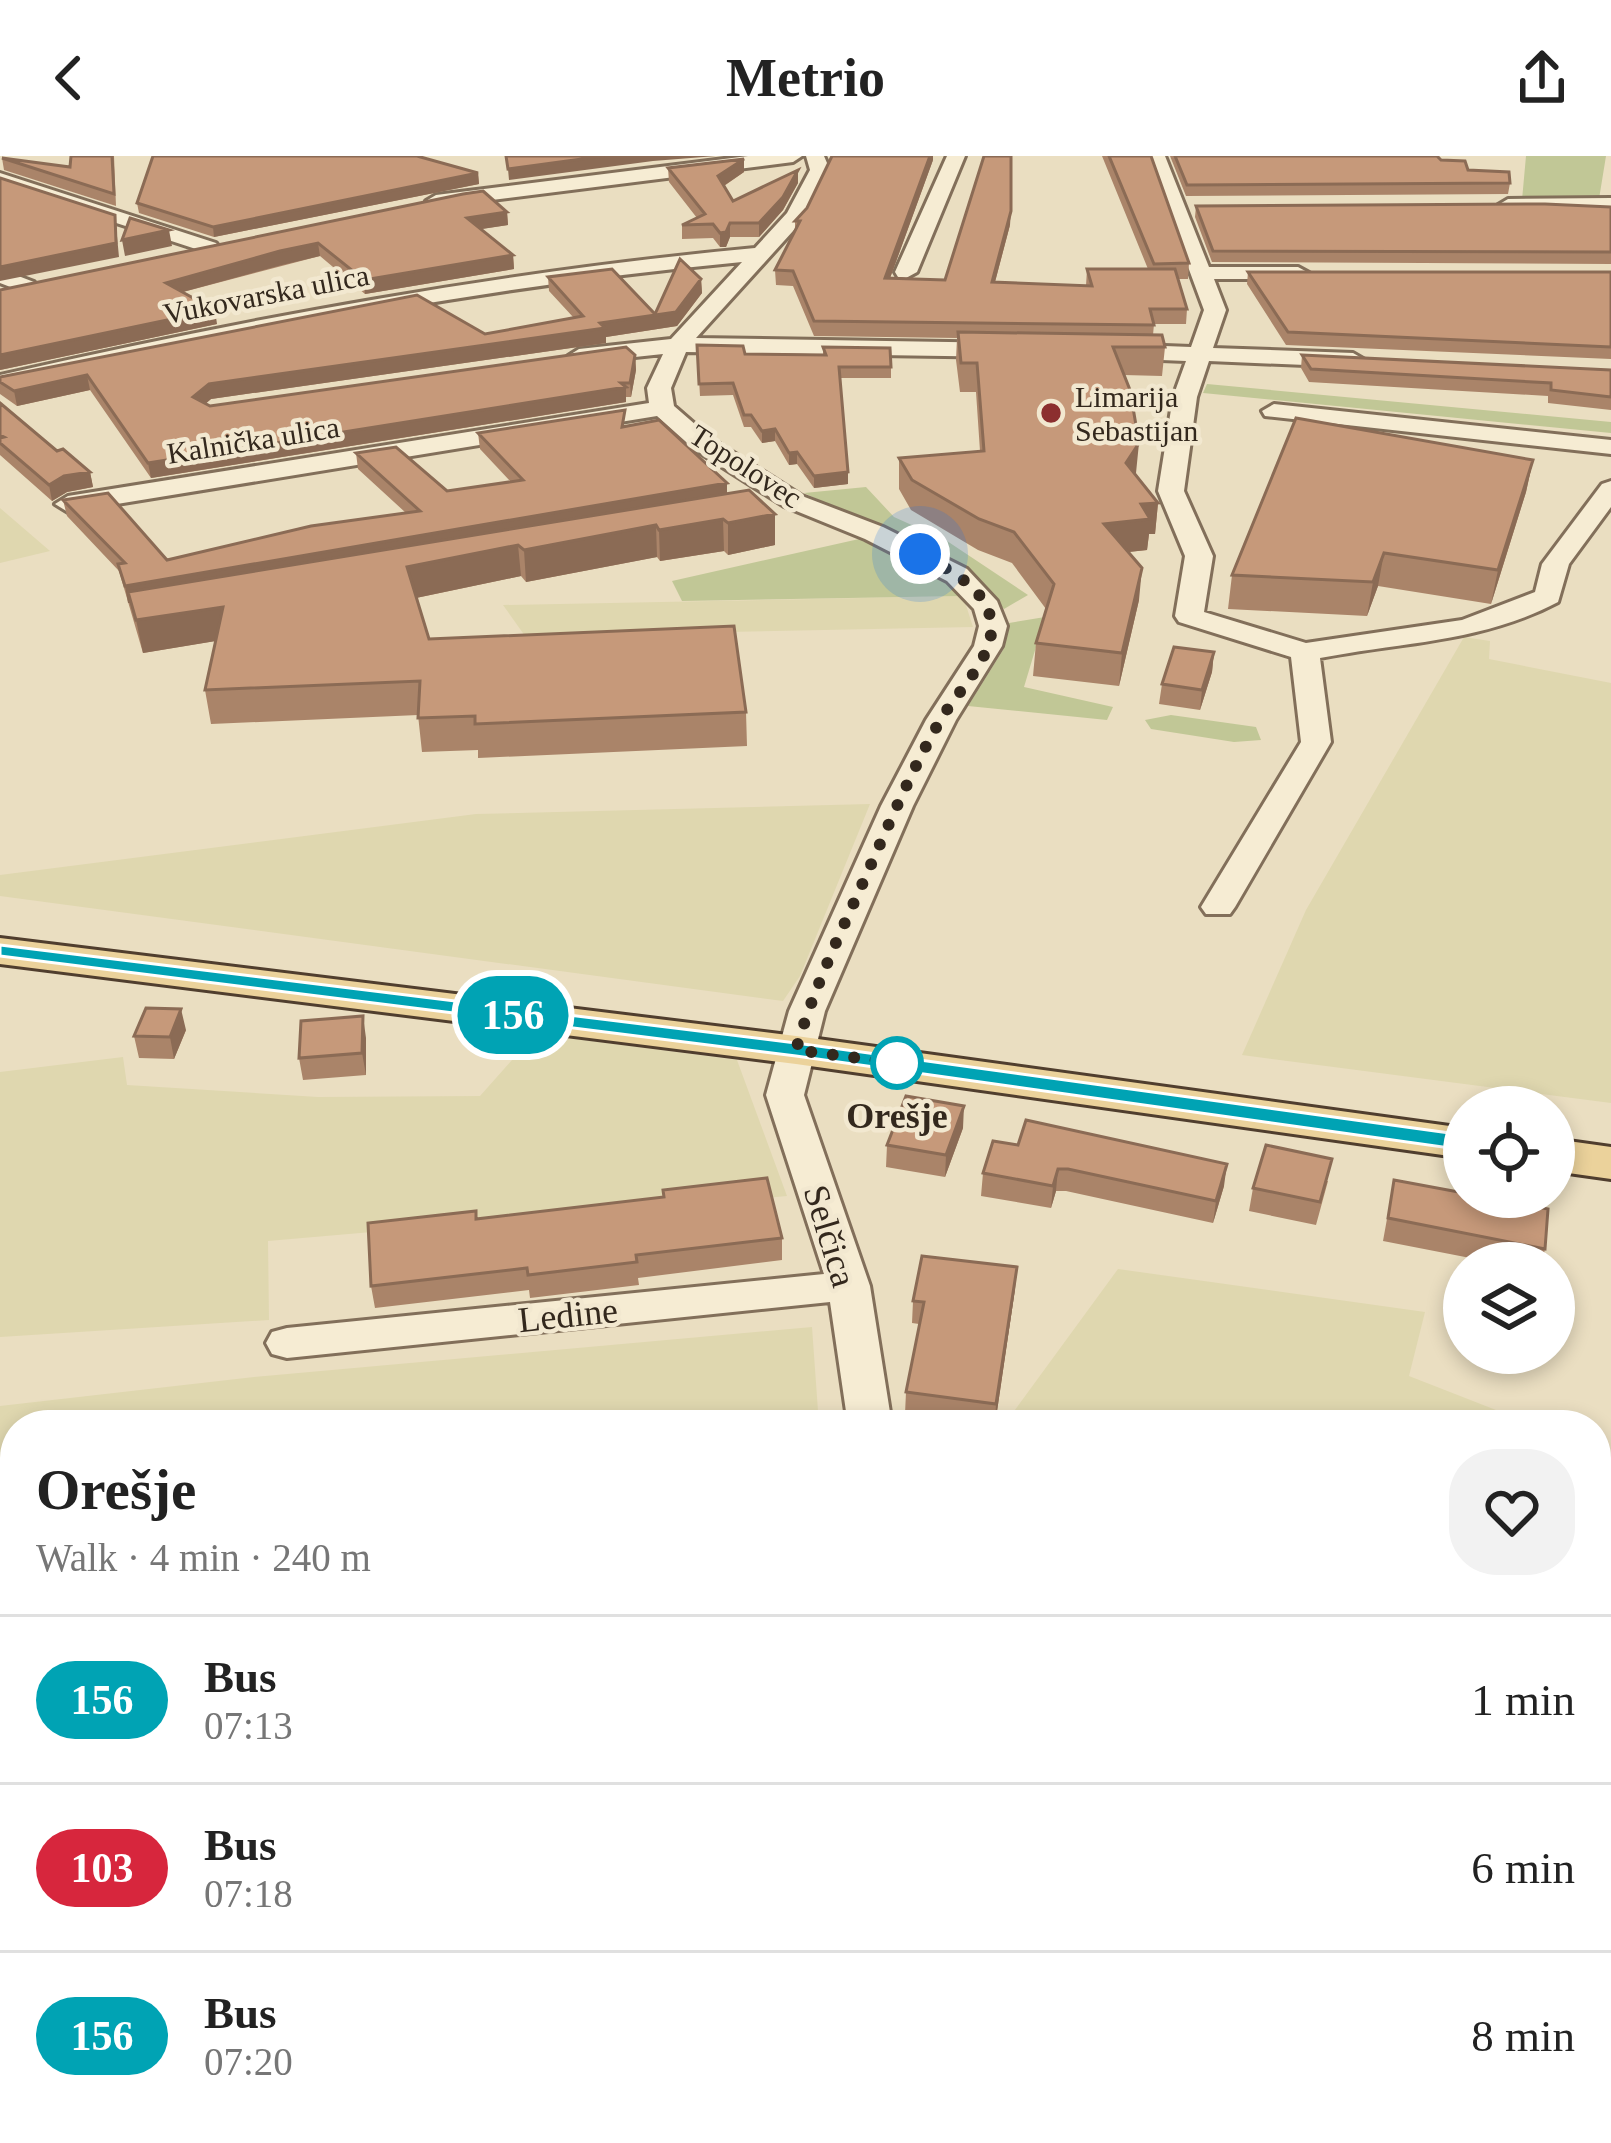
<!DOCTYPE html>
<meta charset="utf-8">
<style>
:root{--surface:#fff;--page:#f2f2f2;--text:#222;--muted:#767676;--line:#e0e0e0}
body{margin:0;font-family:Georgia,serif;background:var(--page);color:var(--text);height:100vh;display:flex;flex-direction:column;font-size:45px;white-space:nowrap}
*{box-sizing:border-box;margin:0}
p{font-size:39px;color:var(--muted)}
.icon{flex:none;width:66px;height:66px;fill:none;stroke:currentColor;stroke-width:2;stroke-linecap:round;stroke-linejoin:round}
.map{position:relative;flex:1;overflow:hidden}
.sheet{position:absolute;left:0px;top:1254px;width:1611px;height:735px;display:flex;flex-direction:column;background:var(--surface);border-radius:48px 48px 0 0;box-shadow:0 6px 18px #0003}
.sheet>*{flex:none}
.badge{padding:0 24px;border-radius:39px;font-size:42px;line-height:78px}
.tools{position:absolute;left:1443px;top:930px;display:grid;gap:24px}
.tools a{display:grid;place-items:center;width:132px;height:132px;border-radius:50%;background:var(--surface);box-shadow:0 6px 18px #0003;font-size:60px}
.you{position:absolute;width:60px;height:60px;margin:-30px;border:9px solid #fff;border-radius:50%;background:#1a73e8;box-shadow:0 0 0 18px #1a73e833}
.map>.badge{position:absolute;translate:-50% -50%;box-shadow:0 0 0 6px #fff}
.round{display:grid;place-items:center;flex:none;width:126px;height:126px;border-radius:48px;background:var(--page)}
.headline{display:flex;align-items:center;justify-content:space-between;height:204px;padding:0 36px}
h1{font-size:57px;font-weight:600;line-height:90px}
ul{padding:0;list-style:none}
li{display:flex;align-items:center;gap:36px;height:168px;padding:0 36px;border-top:3px solid var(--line)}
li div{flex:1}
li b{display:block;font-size:45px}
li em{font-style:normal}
li .badge{min-width:132px;font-weight:700;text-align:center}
header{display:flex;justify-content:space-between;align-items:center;height:156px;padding:0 36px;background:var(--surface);font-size:54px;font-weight:600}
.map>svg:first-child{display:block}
.farmland{fill:#dfd7af}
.green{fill:#c1c796}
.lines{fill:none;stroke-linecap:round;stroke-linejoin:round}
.minor-casing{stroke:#826f5a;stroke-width:6}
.major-casing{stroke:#503e2e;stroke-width:6}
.minor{fill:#f6ecd3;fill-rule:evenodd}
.major{fill:#ebd29b;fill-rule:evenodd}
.wall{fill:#aa8469}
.shaded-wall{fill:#8b6b55}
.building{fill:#c6997a;stroke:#8b6b55;stroke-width:3}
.line{fill:#00a3b4;stroke:#fff;stroke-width:3}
.walk{stroke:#33281d;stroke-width:12;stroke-dasharray:0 21.6}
.poi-dot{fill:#8c2f2f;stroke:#f2e8d0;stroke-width:4.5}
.stop-dot{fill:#fff;stroke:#00a3b4;stroke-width:6}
.labels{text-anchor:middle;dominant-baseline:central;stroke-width:9;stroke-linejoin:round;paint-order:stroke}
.far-street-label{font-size:30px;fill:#33281d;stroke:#f2e8d0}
.far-poi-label{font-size:30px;fill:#33281d;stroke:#f2e8d0;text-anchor:start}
.stop-label{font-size:36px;font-weight:bold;fill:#33281d;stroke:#f2e8d0}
.street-label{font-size:36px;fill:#33281d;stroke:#f2e8d0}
</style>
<header><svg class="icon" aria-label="back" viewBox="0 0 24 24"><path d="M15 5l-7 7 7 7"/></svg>Metrio<svg class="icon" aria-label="share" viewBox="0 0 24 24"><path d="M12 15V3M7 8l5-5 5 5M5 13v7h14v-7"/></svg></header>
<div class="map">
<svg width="1611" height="1987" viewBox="0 0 1611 1987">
<rect width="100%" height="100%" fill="#eadec1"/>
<!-- farmland -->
<path class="farmland" d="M 0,352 L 50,395 L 0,407 Z
M 963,440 L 973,471 L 525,480 L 503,449 Z
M 1464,481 L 1490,485 L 1489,503 L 1611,527 L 1611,947 L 1242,899 L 1306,754 Z
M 870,648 L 800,820 L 783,845 L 0,740 L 0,719 L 476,658 Z
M 522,876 L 737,904 L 787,1040 L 268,1085 L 269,1164 L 0,1181 L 0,916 L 123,901 L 127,929 L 318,941 L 480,940 L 520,895 Z
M 1118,1113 L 1425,1156 L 1409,1220 L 1534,1269 L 1004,1269 Z
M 812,1171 L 819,1269 L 15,1269 L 15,1394 L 0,1396 L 0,1250 L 254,1221 Z
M 1596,1293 L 1611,1299 L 1611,1987 L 1348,1987 L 1328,1974 L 1596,1974 Z
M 0,1958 L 15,1958 L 15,1974 L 622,1974 L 620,1987 L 0,1987 Z"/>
<!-- green -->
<path class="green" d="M 1526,0 L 1606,0 L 1599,43 L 1522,44 Z
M 1207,228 L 1611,266 L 1611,277 L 1203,237 Z
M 866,331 L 894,361 L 947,385 L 1028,439 L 1004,453 L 967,414 L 804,337 Z
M 868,381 L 946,422 L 963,440 L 682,445 L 672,425 Z
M 1045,461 L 1024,531 L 1113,551 L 1107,564 L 968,550 L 1003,494 L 1009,467 Z
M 1171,559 L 1256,571 L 1261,584 L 1234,586 L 1151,573 L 1145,564 Z"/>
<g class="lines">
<!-- minor casing -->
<g class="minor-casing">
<path id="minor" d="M 748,0 L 802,0 L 793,6 L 436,51 L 426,45 L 436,39 Z
M 806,0 L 824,0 L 830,14 L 803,64 L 696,182 L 1011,187 L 1022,194 L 1011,201 L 686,196 L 671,232 L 674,250 L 712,283 L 802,340 L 883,371 L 967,413 L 997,445 L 1007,470 L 1002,490 L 956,564 L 913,650 L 825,855 L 804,939 L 870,1130 L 892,1269 L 848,1269 L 830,1146 L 287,1202 L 272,1198 L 266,1187 L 272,1176 L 287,1172 L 824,1118 L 766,939 L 789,855 L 881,650 L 926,564 L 974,490 L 979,470 L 974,453 L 947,425 L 865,383 L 784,350 L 694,293 L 657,260 L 68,356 L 55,348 L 68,340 L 649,247 L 647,232 L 663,198 L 579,207 L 568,200 L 579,193 L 671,183 L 742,106 C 491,130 245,176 0,233 L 0,219 C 250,162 500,116 755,92 L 787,57 L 810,14 Z
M 947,0 L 965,0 L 917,116 L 906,122 L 898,121 L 895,116 Z
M 1147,0 L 1165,0 L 1209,111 L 1298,111 L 1309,117 L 1298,123 L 1214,123 L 1226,154 L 1213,192 L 1353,197 L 1365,204 L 1353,211 L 1209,205 L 1197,241 L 1184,335 L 1213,400 L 1204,456 L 1306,487 L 1462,464 L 1535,436 L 1542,408 L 1602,328 L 1611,325 L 1611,351 L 1569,408 L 1558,446 C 1483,486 1402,486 1320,502 L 1331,586 L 1235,751 L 1230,758 L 1206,758 L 1201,751 L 1301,586 L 1291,501 L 1179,466 L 1175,460 L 1185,400 L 1158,335 L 1173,241 L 1186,205 L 1112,202 L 1101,195 L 1112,188 L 1191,191 L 1204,154 Z
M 0,17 L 216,87 L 219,91 L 202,95 L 0,29 Z
M 1611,42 L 1611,54 L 1508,55 L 1498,49 L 1508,43 Z
M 0,113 L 34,126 L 37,131 L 26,137 L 0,127 Z
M 1274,248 L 1611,284 L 1611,298 L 1265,260 L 1262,255 Z
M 15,1550 L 15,1592 L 0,1593 L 0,1551 Z
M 655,1974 L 713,1974 L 712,1987 L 652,1987 Z
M 1188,1974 L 1251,1974 L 1246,1987 L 1182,1987 Z"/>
</g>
<!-- major casing -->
<g class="major-casing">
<path id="major" d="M 0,782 L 796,880 L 1464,972 L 1464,1002 L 796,908 L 0,808 Z
M 1554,983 L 1611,991 L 1611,1023 L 1554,1015 Z"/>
</g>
<!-- minor -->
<use href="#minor" class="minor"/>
<!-- major -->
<use href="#major" class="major"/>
</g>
<!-- wall -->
<path class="wall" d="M 71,0 L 114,0 L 116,50 L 4,14 L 2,2 L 70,11 Z
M 1102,0 L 1151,0 L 1189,107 L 1188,123 L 1178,123 L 1187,153 L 1186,168 L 1154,168 L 1153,179 L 1165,191 L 1162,220 L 1124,219 L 1135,318 L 1158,347 L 1155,378 L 1149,378 L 1147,394 L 1128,396 L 1139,444 L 1119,530 L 1033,520 L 1036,487 L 1046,453 L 1012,407 L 978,394 L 911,354 L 899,333 L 899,302 L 980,295 L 976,236 L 960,236 L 956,204 L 957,182 L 814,180 L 793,130 L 776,129 L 775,114 L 795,74 L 795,65 L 933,4 L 890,122 L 945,124 L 1010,69 L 995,126 L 1086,130 L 1087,113 L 1148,113 Z
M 1170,0 L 1437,0 L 1441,4 L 1510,27 L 1508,38 L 1186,40 Z
M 668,12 L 744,16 L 724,30 L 733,45 L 798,14 L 798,27 L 783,54 L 759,81 L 730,81 L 726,91 L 720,91 L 713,82 L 682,83 L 682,69 L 697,62 L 669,26 Z
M 478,17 L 479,28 L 214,81 L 139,57 L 137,47 Z
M 1196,50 L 1611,51 L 1611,108 L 1212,106 L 1195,61 Z
M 507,56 L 508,69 L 481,73 L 513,99 L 514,113 L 365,138 L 320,100 L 183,136 L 217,168 L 0,214 L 0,134 Z
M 1248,116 L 1611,116 L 1611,203 L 1286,189 L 1247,128 Z
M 548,121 L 655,158 L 701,123 L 702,137 L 677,170 L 606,181 L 606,187 L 211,243 L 205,248 L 210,250 L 635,199 L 636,214 L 631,241 L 626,241 L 626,246 L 151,322 L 90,234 L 17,250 L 0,238 L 0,221 L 485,178 L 573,161 L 549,135 Z
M 697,189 L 745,198 L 823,199 L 823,191 L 891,211 L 891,222 L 840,222 L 848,328 L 814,332 L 797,308 L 789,309 L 775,285 L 762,287 L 751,271 L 744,271 L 733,239 L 700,240 Z
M 1302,199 L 1611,214 L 1611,254 L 1548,247 L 1548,240 L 1309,226 L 1301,212 Z
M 0,247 L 57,295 L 90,316 L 93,331 L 67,336 L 52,345 L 0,299 Z
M 626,270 L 727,337 L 775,358 L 775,389 L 728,399 L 724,395 L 660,405 L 657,401 L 526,426 L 521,420 L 416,442 L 429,483 L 746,556 L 747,590 L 478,602 L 478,594 L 422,596 L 418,559 L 211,568 L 205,534 L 215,485 L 143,497 L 119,415 L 67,360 L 63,344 L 167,404 L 406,357 L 358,313 L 356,297 L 447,335 L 511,326 L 480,293 L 478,277 Z
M 1533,304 L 1526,336 L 1491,448 L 1378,430 L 1367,460 L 1228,453 L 1232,419 Z
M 1214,496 L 1212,516 L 1200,554 L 1159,548 L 1162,528 Z
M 186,874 L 174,903 L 139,902 L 134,880 Z
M 366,882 L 366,919 L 303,924 L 299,902 Z
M 963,972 L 945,1021 L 886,1011 L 887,989 Z
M 993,985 L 1224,1030 L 1213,1067 L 1066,1035 L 1056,1035 L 1051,1052 L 981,1040 L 983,1017 Z
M 1394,1024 L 1545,1093 L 1542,1107 L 1496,1107 L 1383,1085 Z
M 1328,1025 L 1316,1069 L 1249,1055 L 1253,1032 Z
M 476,1063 L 782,1082 L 782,1104 L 638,1122 L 639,1129 L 530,1142 L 529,1134 L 375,1152 L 371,1130 Z
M 1015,1133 L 995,1269 L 905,1258 L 906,1236 L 919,1168 L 912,1167 L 913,1145 Z"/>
<!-- shaded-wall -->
<path class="shaded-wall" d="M 604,0 L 716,0 L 653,5 L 509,24 L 508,13 Z
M 930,0 L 933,0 L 933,4 L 885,136 L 885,122 Z
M 744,3 L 744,16 L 719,33 L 718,20 Z
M 798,14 L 798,27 L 783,54 L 759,81 L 759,67 Z
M 478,17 L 479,28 L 214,81 L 213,71 Z
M 1011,55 L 1010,69 L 991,141 L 992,126 Z
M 507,56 L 508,69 L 469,75 L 467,62 Z
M 115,59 L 119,101 L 0,125 L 0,111 Z
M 730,67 L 730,81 L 726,91 L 720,91 L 720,77 Z
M 169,74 L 172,90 L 125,100 L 122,84 Z
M 318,87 L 320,100 L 282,109 L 168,140 L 166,127 L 280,95 Z
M 513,99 L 514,113 L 365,138 L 364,124 Z
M 701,123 L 702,137 L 677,170 L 606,181 L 606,187 L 211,243 L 196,256 L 193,241 L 209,228 L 676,156 Z
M 215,154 L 217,168 L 0,214 L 0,199 Z
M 635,199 L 636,214 L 631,241 L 630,227 Z
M 87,219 L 90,234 L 17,250 L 14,235 Z
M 626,231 L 626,246 L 151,322 L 148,307 Z
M 775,273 L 775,285 L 762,287 L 762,275 Z
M 1139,287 L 1136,317 L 1123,338 L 1126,307 Z
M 797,296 L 797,308 L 789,309 L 789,297 Z
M 1533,304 L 1526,336 L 1491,448 L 1498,414 Z
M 90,316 L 93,331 L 67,336 L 52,345 L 49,329 L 64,320 Z
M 848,316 L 848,328 L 814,332 L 814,320 Z
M 727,327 L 727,343 L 128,436 L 130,447 L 128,447 L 125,430 Z
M 1158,347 L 1155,378 L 1149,378 L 1147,394 L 1101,399 L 1104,368 L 1141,348 Z
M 775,358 L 775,389 L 728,399 L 728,367 Z
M 723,363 L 724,395 L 660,405 L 659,374 Z
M 656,369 L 657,401 L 526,426 L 524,394 Z
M 518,389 L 521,420 L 411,443 L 407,411 Z
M 1384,397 L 1378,430 L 1367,460 L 1373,426 Z
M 1142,412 L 1139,444 L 1119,530 L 1122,497 Z
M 223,451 L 228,483 L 143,497 L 136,464 Z
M 1214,496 L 1212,516 L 1200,554 L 1202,534 Z
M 181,853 L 186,874 L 174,903 L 170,881 Z
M 363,860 L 366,882 L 366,919 L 362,897 Z
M 964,950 L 963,972 L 945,1021 L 946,999 Z
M 1227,1008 L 1224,1030 L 1213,1067 L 1216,1045 Z
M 1058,1013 L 1056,1035 L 1051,1052 L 1053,1030 Z
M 1017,1111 L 1015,1133 L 995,1269 L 996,1248 Z
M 0,1419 L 6,1435 L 0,1514 Z"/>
<!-- building -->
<path class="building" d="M 71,0 L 112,0 L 114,38 L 2,2 L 70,11 Z
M 153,0 L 417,0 L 478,17 L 213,71 L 137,47 Z
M 506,0 L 604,0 L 508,13 Z
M 832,0 L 930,0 L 885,122 L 945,124 L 984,0 L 1011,0 L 1011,55 L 992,126 L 1092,130 L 1087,113 L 1175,113 L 1187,153 L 1150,153 L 1154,169 L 814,165 L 793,115 L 775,114 L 800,65 L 795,65 L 807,52 Z
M 1109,0 L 1151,0 L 1189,107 L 1154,108 Z
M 1175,0 L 1437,0 L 1441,4 L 1465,5 L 1468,14 L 1509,16 L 1510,27 L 1187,29 Z
M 744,3 L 718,20 L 733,45 L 798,14 L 783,41 L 759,67 L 730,67 L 726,76 L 720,77 L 713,68 L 682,69 L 705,58 L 668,12 Z
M 0,22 L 115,59 L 116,87 L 0,111 Z
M 483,35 L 507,56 L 467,62 L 513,99 L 364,124 L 318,87 L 280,95 L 166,127 L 215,154 L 0,199 L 0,134 L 463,38 Z
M 1545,48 L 1611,51 L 1611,96 L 1213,95 L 1196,50 Z
M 130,62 L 169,74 L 122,84 Z
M 680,103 L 701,123 L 676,156 L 600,167 L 605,172 L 209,228 L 193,241 L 210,250 L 626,191 L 635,199 L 630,227 L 621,227 L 626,231 L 148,307 L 87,219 L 14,235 L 0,226 L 0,221 L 417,139 L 485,178 L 583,160 L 548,121 L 612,113 L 655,158 Z
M 1248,116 L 1611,116 L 1611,191 L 1288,176 Z
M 958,176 L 1162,179 L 1165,191 L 1113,191 L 1130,234 L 1139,287 L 1126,307 L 1158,347 L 1141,348 L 1150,363 L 1104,368 L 1142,412 L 1122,497 L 1036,487 L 1054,428 L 1014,376 L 979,363 L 912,324 L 899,302 L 984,295 L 977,207 L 961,207 Z
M 697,189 L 743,190 L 745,198 L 826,199 L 823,191 L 890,192 L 891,211 L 839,211 L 848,316 L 814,320 L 797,296 L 789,297 L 775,273 L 762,275 L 751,259 L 744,259 L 733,227 L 699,228 Z
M 1302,199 L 1611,214 L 1611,241 L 1551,234 L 1551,227 L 1311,213 Z
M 0,247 L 57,295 L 63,293 L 90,316 L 64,320 L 49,329 L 0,287 L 0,282 L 4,281 L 0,279 Z
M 625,254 L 622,271 L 659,264 L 727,327 L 125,430 L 118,408 L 125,407 L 63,344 L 108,337 L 167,404 L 311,370 L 420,355 L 356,297 L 396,291 L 447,335 L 523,324 L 478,277 Z
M 1296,262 L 1533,304 L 1498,414 L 1384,397 L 1373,426 L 1232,419 Z
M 749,334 L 775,358 L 728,367 L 723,363 L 659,374 L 656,369 L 524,394 L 518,389 L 407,411 L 429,483 L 734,470 L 746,556 L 475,568 L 475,560 L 418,562 L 420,525 L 205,534 L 223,451 L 136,464 L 128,436 Z
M 1174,491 L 1214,496 L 1202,534 L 1162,528 Z
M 146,852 L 181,853 L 170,881 L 134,880 Z
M 363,860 L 362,897 L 299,902 L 301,865 Z
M 906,940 L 964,950 L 946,999 L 887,989 Z
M 1026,964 L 1227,1008 L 1216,1045 L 1068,1013 L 1058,1013 L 1053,1030 L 983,1017 L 993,985 L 1018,989 Z
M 1266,989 L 1332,1003 L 1320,1046 L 1253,1032 Z
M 767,1022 L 782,1082 L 636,1099 L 637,1106 L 528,1119 L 527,1112 L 371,1130 L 368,1067 L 476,1055 L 476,1063 L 664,1041 L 663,1034 Z
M 1394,1024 L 1464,1037 L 1464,1041 L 1484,1041 L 1548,1053 L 1545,1093 L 1388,1062 Z
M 922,1100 L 1017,1111 L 996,1248 L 906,1236 L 924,1146 L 913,1145 Z
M 817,1974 L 946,1974 L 946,1987 L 817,1987 Z"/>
<!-- line -->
<path class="line" d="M 0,789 L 796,887 L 1464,979 L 1476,987 L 1464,994 L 796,900 L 0,800 Z"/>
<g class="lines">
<!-- walk -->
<path class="walk" d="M 897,907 L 796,894 C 813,834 840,778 865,722 C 889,668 912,613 941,563 C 957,536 996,499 991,466 C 987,431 947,413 920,398"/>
</g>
<!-- markers -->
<circle class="poi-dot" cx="1051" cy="257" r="12"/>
<circle class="stop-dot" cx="897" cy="907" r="24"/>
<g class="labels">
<!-- far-street labels -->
<g class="far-street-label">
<text transform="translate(266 138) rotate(-11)">Vukovarska ulica</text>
<text transform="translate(253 284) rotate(-9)">Kalnička ulica</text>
<text transform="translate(746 310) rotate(33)">Topolovec</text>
</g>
<!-- far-poi labels -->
<g class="far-poi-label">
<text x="1075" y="240">Limarija<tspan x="1075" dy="34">Sebastijan</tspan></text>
</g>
<!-- stop labels -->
<g class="stop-label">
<text x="897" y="960">Orešje</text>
</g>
<!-- street labels -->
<g class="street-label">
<text transform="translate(830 1080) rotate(73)">Selčica</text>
<text transform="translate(568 1159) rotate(-6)">Ledine</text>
</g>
</g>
</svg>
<div class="tools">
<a><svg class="icon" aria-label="locate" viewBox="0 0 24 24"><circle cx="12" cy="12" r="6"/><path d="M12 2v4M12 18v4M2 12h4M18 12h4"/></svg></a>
<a><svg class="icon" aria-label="layers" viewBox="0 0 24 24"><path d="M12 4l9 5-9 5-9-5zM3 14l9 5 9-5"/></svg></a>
</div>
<div class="you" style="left:920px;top:398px"></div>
<b class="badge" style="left:513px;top:859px;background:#00a3b4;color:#fff">156</b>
<section class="sheet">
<div class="headline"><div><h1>Orešje</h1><p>Walk · 4 min · 240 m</p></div><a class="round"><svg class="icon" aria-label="heart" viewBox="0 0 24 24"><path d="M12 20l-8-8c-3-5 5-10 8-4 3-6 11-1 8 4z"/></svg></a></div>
<ul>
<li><span class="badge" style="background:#00a3b4;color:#fff">156</span><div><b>Bus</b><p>07:13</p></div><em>1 min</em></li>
<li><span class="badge" style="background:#d7263d;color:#fff">103</span><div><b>Bus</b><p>07:18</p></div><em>6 min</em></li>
<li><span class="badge" style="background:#00a3b4;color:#fff">156</span><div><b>Bus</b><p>07:20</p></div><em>8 min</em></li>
</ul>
</section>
</div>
